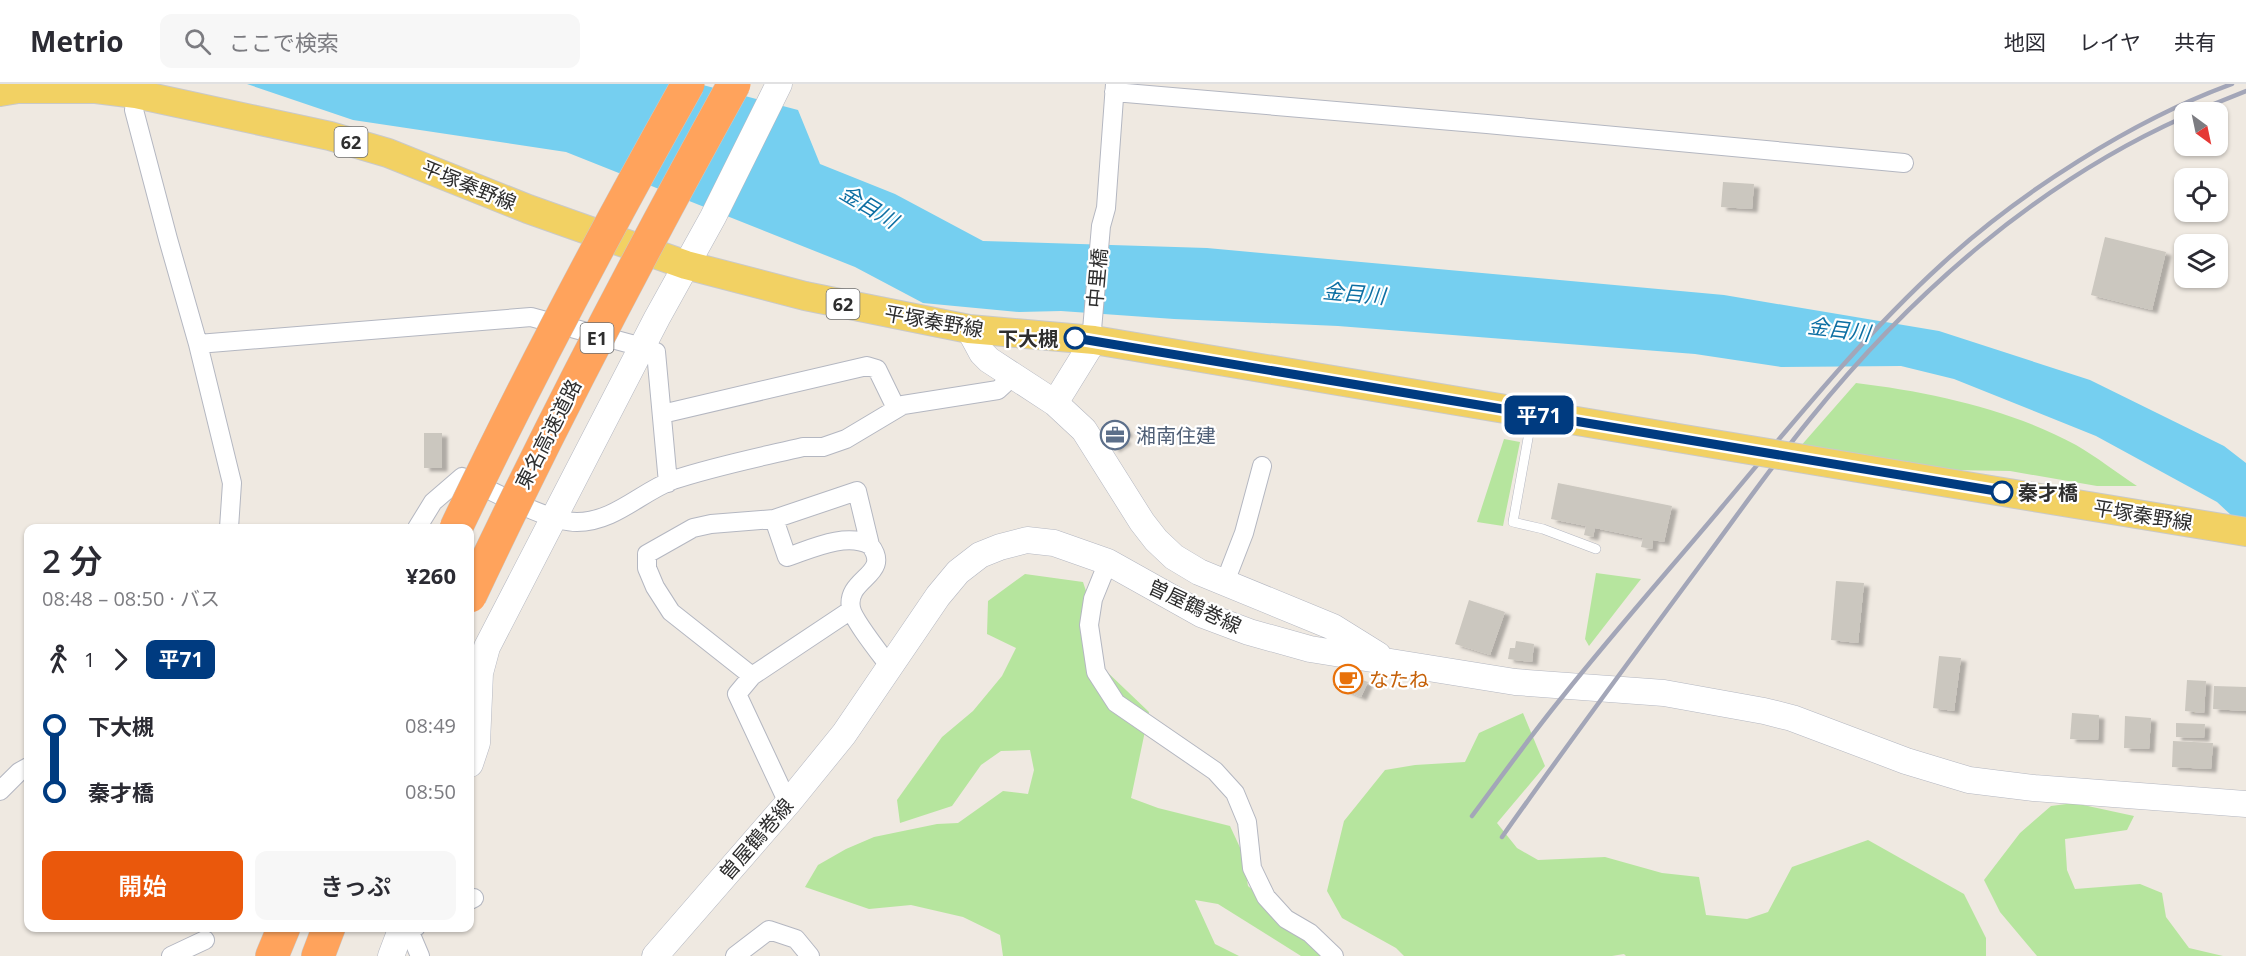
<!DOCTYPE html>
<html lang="ja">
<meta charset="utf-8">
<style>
:root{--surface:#fff;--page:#f7f7f7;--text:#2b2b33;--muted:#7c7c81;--line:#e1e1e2;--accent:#ea580c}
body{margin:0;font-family:"Open Sans","Noto Sans JP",sans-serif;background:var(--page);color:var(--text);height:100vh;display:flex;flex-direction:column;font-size:22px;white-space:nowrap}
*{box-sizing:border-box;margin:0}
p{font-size:20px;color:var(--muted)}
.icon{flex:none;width:33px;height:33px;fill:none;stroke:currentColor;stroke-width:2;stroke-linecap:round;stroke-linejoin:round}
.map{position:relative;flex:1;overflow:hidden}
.side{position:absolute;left:24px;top:440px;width:450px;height:408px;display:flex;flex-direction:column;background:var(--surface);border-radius:12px;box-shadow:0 2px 4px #0004}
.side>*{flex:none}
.badge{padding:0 12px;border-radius:9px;font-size:21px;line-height:39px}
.needle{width:39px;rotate:147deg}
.fabs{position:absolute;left:2174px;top:18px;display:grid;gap:12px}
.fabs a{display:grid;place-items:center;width:54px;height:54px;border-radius:12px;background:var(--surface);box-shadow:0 2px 4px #0004;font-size:30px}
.map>.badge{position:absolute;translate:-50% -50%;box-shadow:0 0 0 3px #fff}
.legs{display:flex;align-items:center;gap:9px;height:66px;padding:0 18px;font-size:20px}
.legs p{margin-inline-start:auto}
.head{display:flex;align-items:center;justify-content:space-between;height:102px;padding:0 18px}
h1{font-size:33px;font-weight:600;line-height:45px}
.action{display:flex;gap:12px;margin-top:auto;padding:12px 18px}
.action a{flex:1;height:69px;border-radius:12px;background:var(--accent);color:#fff;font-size:24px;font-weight:600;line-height:69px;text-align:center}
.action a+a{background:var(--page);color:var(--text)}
ul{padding:0 18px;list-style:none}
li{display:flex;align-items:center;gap:21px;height:66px;font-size:22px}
li i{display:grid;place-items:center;width:9px;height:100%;margin:0 8px;background:currentColor}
li i::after{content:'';width:15px;height:15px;margin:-8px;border:4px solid;border-radius:50%;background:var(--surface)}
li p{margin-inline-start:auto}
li:first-child i{background:linear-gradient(#0000 50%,currentColor 0)}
li:last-child i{background:linear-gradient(currentColor 50%,#0000 0)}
header{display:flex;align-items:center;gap:36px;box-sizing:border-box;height:84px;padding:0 30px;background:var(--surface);border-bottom:2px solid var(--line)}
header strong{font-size:28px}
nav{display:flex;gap:33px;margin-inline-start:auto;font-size:21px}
.search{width:420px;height:54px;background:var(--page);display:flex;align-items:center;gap:15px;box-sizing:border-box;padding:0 21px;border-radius:12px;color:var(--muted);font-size:22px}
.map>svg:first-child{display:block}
.green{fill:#b6e59e}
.water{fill:#75cff0}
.building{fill:#cbc7bf;filter:url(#shadow)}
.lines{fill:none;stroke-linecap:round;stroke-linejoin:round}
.lane-casing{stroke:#b4b7c1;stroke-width:10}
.street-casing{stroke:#b4b7c1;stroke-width:20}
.secondary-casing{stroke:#b4b7c1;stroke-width:27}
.primary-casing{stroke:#c9c9c9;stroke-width:30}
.highway-casing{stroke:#c9c9c9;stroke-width:34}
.lane{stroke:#fff;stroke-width:9}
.street{stroke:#fff;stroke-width:18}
.secondary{stroke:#fff;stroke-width:26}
.primary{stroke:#f2d163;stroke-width:28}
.highway{stroke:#ffa35c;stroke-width:33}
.rail{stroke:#a3a6b8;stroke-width:4.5}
.primary-bridge-casing{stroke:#c9c9c9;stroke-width:30;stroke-linecap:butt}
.highway-bridge-casing{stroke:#c9c9c9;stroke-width:34;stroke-linecap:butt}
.primary-bridge{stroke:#f2d163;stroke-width:28}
.highway-bridge{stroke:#ffa35c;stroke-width:33}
.line-1-casing{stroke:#fff;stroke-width:14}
.line-1{stroke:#003b80;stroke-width:9}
.stop-1-dot{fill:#fff;stroke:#003b80;stroke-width:3}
.labels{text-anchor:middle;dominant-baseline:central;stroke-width:4.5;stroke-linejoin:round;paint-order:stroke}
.shield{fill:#fff;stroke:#6d6d6d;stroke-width:1.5}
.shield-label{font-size:18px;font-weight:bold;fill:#2e2e2e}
.street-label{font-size:20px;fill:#2e2e2e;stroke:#fff}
.stop-label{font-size:20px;font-weight:bold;fill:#2e2e2e;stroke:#fff;text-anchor:end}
.service-label{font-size:20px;fill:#4e5e75;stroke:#fff;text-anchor:start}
.food-label{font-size:20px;fill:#c56008;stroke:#fff;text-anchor:start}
.water-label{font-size:21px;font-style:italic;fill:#0d6fa3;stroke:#fff}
</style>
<header>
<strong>Metrio</strong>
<div class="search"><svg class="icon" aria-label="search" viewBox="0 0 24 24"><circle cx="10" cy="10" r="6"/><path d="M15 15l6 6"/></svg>ここで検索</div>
<nav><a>地図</a><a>レイヤ</a><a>共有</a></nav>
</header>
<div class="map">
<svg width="2246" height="872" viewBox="0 0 2246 872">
<defs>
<filter id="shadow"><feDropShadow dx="5.5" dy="3.5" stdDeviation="1.5" flood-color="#0004"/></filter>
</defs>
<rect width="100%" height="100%" fill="#efe9e1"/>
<!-- green -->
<path class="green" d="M 1856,299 C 1930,308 2010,325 2076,361 C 2097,373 2117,389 2137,402 L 2097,402 L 2010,387 L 1950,386 L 1799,364 Z
M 1504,355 L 1520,358 L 1503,442 L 1477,438 Z
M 1596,489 L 1641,495 L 1589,562 L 1585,555 Z
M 1025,490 L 1083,498 L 1098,543 L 1104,585 L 1149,628 L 1131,714 L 1158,724 L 1230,742 L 1243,770 L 1248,802 L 1330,872 L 1301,872 L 1218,820 L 1195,816 L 1215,860 L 1239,872 L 1003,872 L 1000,851 L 963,833 L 911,821 L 869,825 L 805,803 L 818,781 L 846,765 L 874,753 L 937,740 L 958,739 L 1003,707 L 1028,710 L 1034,686 L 1030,666 L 1001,667 L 981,681 L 952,722 L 900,739 L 897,716 L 942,653 L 973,627 L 1002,592 L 1016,564 L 987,550 L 988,517 Z
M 1523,629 L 1545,682 L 1497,739 L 1517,764 L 1538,776 L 1605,773 L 1662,789 L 1699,793 L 1706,831 L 1747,835 L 1768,828 L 1792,783 L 1868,756 L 1964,810 L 1986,854 L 1986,872 L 1626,872 L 1624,870 L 1612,872 L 1404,872 L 1396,864 L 1342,834 L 1327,807 L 1344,737 L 1385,686 L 1415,681 L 1465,678 L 1479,649 Z
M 2074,719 L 2134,732 L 2127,746 L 2065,755 L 2067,786 L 2075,805 L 2140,800 L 2162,809 L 2166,833 L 2189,864 L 2223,872 L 2037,872 L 2000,828 L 1984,796 L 2020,749 L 2051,722 Z"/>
<!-- water -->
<path class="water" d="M 247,0 L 699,0 L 798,26 L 820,80 L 895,110 L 983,157 L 1207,164 L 1724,211 L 1939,247 L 2090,296 L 2224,362 L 2246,379 L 2246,445 L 2217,418 L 2096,352 L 1954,295 L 1901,282 L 1781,283 L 1695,270 L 1338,242 L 1174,235 L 1061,227 L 1019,228 L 923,219 L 855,183 L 566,68 L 353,36 Z"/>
<!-- building -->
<path class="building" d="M 1723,98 L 1754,100 L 1752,125 L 1721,123 Z
M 2105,153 L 2166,168 L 2152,226 L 2091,211 Z
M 1121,339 L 1128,349 L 1122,352 L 1126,357 L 1114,365 L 1104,349 Z
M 424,349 L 442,349 L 442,384 L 424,384 Z
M 1558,399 L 1672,422 L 1664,458 L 1653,456 L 1652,465 L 1641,463 L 1643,454 L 1595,444 L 1593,453 L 1584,451 L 1586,442 L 1551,435 Z
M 1836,497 L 1864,499 L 1858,559 L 1831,556 Z
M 1469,516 L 1505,528 L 1490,571 L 1455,560 Z
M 1516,557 L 1534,560 L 1532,578 L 1508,575 L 1510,564 L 1515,564 Z
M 1939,572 L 1961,574 L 1954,627 L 1933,624 Z
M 1343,580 L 1354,584 L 1351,592 L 1368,598 L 1361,613 L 1333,601 Z
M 2187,596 L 2206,597 L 2204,629 L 2185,627 Z
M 2214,602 L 2246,603 L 2246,627 L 2213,625 Z
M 2072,629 L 2099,631 L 2098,656 L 2070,655 Z
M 2125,632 L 2151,634 L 2149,665 L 2124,664 Z
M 2176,639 L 2205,640 L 2204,654 L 2176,653 Z
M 2173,657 L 2213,659 L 2211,685 L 2172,683 Z"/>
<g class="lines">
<!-- lane casing -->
<g class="lane-casing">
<path id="lane" d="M 1532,332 L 1513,438 L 1543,445 L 1596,465"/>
</g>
<!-- street casing -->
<g class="street-casing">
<path id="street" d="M 1114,8 L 1487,40 L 1904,79
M 136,10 L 134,26 L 168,155 L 198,260 L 232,399 L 229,444
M 1094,256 L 1092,246 L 1101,142 L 1106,124 L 1115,0
M 198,260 L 531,233 L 642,263 L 656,268 L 668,399
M 662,330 L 867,282 L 877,285 L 896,324
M 774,435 L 787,473 C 811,465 846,448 870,461
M 417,444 L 433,418 L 462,393 C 491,406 548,438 577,438 C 614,438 641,408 673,396 C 715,382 760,373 803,363 L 823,363 L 846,355 L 903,321 L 998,306 L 1013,292
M 1108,478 L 1093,515 L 1089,541 L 1096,588 L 1116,619 L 1215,687 L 1235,709 L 1247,738 L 1252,784 L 1266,813 L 1286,835 L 1310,849 L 1334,872
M 1225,498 L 1244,449 L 1262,382
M 752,592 L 671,528 L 655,503 L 647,484 L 647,470 L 693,444 L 711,440 L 774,435 L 857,407 L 870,461 C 893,491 845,494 851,524 C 853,536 882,572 890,583
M 0,707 L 19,688 L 28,683
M 788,719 L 737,610 L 752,592 L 851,526
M 470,816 L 474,814
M 416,843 L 409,846 L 420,872
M 171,872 L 205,856
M 735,872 L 769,846 L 796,855 L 810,872"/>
</g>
<!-- secondary casing -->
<g class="secondary-casing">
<path id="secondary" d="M 969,245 L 982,269 L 989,276 L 1055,319 L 1084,346 L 1142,438 L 1156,456 L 1174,473 L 1199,488 L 1333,543 L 1378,571
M 1055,319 L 1094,256
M 470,680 L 477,659 L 480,589 L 487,563 L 657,234 L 713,133 L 779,0
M 391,872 L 402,843
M 655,872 L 788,719 L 844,650 L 938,512 L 958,488 L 980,471 L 1000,463 L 1027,456 L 1054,459 L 1108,478 L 1201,530 L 1249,548 L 1310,565 L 1515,598 L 1664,609 L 1764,627 L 1792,634 L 1906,677 L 1969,696 L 2034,704 L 2246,720"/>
</g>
<!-- primary casing -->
<g class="primary-casing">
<path id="primary" d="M 0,8 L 18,5 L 96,5 L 136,10 L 330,52 L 388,69 L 528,125 L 686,181 L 805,212 L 969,245 L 1094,256 L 1672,353
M 1906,392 L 2246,448"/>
</g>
<!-- highway casing -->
<g class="highway-casing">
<path id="highway" d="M 272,872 L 284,843
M 318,872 L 329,843"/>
</g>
<!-- lane -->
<use href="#lane" class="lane"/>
<!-- street -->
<use href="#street" class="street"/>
<!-- secondary -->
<use href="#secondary" class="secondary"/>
<!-- primary -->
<use href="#primary" class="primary"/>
<!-- highway -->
<use href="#highway" class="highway"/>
<!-- rail -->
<path class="rail" d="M 2194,28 L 2246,7
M 1472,732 C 1502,692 1531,651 1563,612 C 1614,548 1669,486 1722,423 C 1792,340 1861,254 1942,180 C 2019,109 2133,36 2232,0
M 1502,753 C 1569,658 1638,565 1707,472 C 1741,426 1774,379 1810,335 C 1911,210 2037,99 2184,33"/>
<!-- primary-bridge casing -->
<g class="primary-bridge-casing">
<path id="primary-bridge" d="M 1672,353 L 1906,392"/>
</g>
<!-- highway-bridge casing -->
<g class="highway-bridge-casing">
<path id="highway-bridge" d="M 456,444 C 528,293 606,146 688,0
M 470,512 C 552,338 641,168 734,0"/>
</g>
<!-- primary-bridge -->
<use href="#primary-bridge" class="primary-bridge"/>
<!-- highway-bridge -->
<use href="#highway-bridge" class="highway-bridge"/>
</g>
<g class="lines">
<!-- line-1 casing -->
<g class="line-1-casing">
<path id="line-1" d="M 1075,254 L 2002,408"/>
</g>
<!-- line-1 -->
<use href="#line-1" class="line-1"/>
</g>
<!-- icons -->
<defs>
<g id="office-ring" transform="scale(1.5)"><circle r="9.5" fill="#fff" stroke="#5c6f8a" stroke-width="1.5"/><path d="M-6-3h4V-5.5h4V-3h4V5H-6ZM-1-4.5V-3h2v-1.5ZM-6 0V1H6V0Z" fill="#5c6f8a"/></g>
<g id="cafe-ring" transform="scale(1.5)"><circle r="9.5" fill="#fff" stroke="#e8710a" stroke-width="1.5"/><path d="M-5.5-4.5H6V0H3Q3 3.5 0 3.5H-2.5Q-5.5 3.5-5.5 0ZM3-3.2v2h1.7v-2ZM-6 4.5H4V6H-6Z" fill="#e8710a"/></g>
</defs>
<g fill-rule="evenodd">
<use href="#office-ring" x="1115" y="351"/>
<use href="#cafe-ring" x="1348" y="595"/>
</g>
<!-- markers -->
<g class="stop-1-dot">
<circle cx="1075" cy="254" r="10"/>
<circle cx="2002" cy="408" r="10"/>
</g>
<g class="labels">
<!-- shield labels -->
<g class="shield">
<rect x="334.5" y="43" width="33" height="30" rx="4.5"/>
<rect x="826.5" y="205" width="33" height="30" rx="4.5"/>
<rect x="580.5" y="239" width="33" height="30" rx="4.5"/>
</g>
<g class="shield-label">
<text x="351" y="58">62</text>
<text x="843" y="220">62</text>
<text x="597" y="254">E1</text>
</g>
<!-- street labels -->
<g class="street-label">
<text transform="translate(469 101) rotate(22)">平塚秦野線</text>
<text transform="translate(1097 194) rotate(-85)">中里橋</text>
<text transform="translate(934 237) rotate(10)">平塚秦野線</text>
<text transform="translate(548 350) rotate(-63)">東名高速道路</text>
<text transform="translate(2143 431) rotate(9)">平塚秦野線</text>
<text transform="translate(1195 522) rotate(25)">曽屋鶴巻線</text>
<text transform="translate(756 755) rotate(-49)">曽屋鶴巻線</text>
</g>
<!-- stop labels -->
<g class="stop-label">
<text x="1058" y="254">下大槻</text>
<text x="2018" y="408" text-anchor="start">秦才橋</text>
</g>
<!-- service labels -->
<g class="service-label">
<text x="1136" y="351">湘南住建</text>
</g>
<!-- food labels -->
<g class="food-label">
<text x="1369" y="595">なたね</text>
</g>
<!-- water labels -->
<g class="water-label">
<text transform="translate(869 122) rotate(31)">金目川</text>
<text transform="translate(1354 209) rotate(5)">金目川</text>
<text transform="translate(1839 245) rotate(7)">金目川</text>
</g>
</g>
</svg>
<div class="fabs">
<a><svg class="needle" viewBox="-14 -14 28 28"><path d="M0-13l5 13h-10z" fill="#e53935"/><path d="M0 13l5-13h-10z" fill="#7c7c81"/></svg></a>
<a><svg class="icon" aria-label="locate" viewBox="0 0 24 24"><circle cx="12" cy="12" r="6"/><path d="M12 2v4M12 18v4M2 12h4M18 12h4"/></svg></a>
<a><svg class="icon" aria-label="layers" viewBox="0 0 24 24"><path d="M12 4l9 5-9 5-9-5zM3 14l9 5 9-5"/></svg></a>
</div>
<b class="badge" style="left:1539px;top:331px;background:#003b80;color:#fff">平71</b>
<section class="side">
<div class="head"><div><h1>2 分</h1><p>08:48 – 08:50 · バス</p></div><b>¥260</b></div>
<div class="legs"><svg class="icon" aria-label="walk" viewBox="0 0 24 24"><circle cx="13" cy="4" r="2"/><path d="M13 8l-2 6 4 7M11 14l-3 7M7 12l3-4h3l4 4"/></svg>1<svg class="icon" aria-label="forward" viewBox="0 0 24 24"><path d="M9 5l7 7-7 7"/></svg><b class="badge" style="background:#003b80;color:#fff">平71</b></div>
<ul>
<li><i style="color:#003b80"></i><b>下大槻</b><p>08:49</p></li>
<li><i style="color:#003b80"></i><b>秦才橋</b><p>08:50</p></li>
</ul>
<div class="action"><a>開始</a><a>きっぷ</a></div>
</section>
</div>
